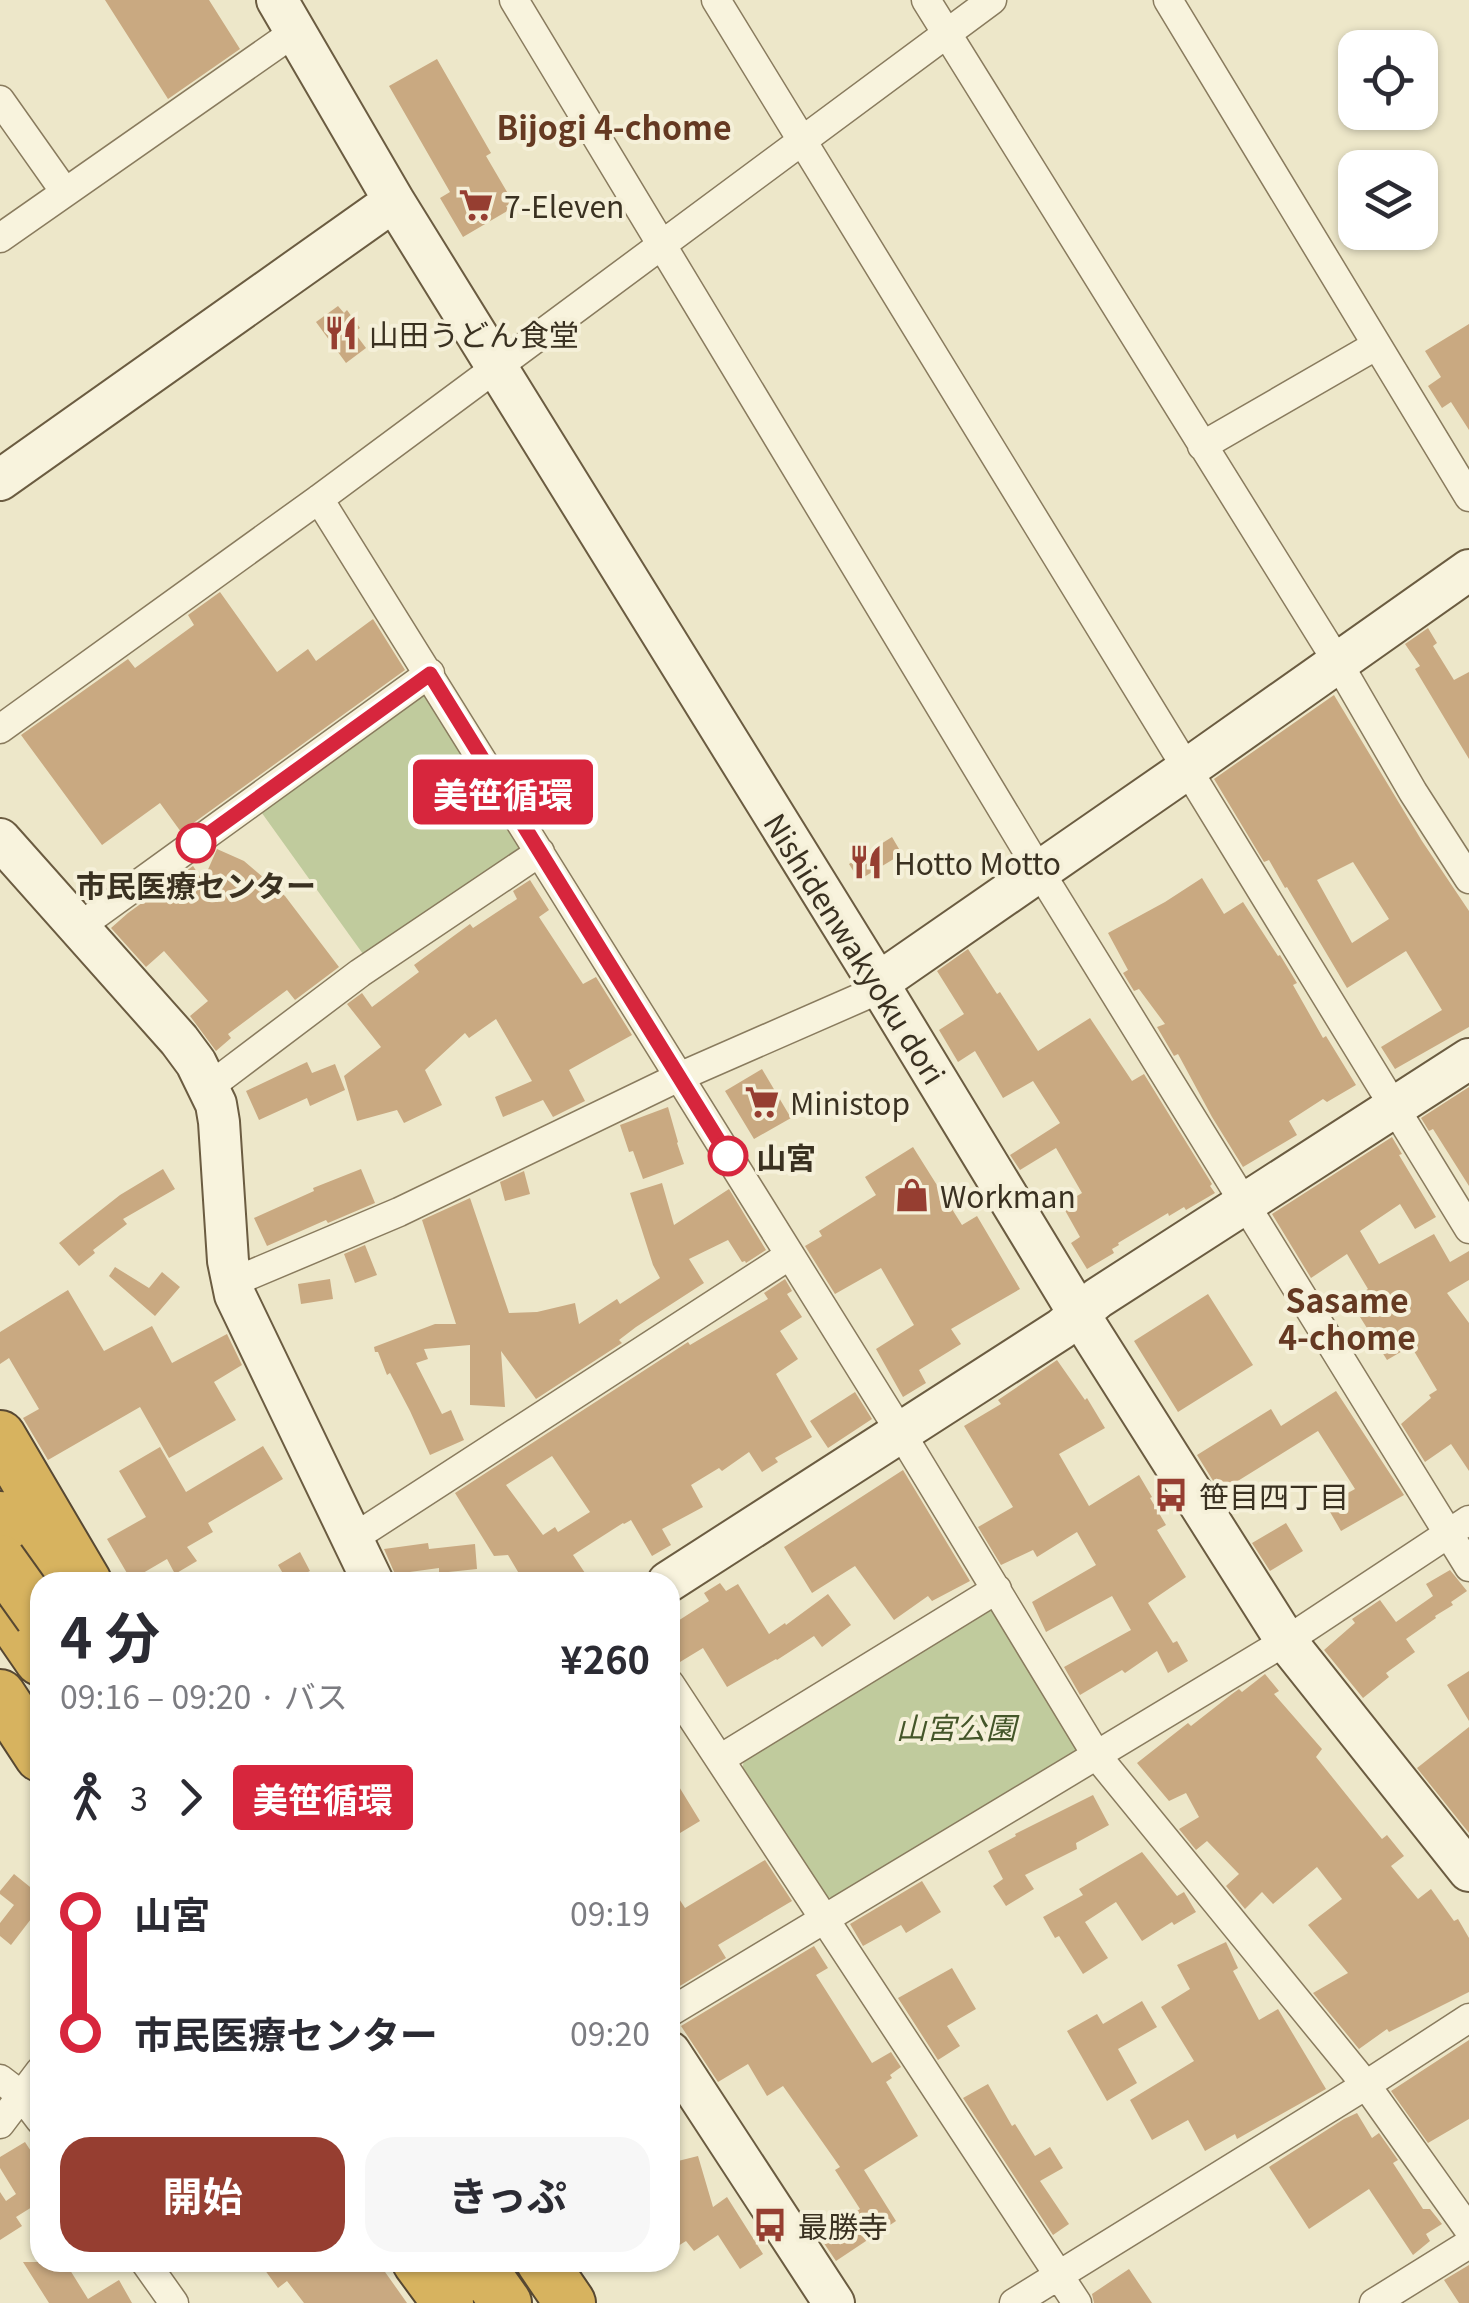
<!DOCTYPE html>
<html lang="ja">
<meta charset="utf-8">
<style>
:root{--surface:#fff;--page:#f7f7f7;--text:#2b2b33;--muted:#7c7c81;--accent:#963e31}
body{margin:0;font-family:Georgia,"Noto Sans JP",serif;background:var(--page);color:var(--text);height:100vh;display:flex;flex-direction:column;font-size:38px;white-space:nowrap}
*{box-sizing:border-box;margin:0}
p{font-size:32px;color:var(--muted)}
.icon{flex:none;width:55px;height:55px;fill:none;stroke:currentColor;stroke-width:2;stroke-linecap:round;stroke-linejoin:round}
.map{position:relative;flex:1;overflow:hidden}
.sheet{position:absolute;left:30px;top:1572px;width:650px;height:700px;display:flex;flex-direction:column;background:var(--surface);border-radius:30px;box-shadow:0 2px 8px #0004}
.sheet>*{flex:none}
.badge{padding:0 20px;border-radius:8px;font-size:35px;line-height:65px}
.buttons{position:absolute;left:1338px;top:30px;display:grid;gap:20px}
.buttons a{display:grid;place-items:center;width:100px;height:100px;border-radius:20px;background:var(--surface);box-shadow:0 2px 8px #0004;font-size:50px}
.map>.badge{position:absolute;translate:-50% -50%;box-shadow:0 0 0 5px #fff}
.legs{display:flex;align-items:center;gap:15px;height:110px;padding:0 30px;font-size:32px}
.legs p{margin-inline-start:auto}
.head{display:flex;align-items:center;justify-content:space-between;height:170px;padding:0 30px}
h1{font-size:55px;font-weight:700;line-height:75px}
.cta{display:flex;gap:20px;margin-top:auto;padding:20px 30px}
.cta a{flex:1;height:115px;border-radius:30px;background:var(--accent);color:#fff;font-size:40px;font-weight:700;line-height:115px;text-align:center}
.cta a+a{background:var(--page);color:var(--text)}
ul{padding:0 30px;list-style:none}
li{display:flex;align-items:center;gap:35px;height:120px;font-size:38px}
li i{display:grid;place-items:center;width:15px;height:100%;margin:0 12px;background:currentColor}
li i::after{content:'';width:25px;height:25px;margin:-12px;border:8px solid;border-radius:50%;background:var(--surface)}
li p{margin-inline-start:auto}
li:first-child i{background:linear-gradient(#0000 50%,currentColor 0)}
li:last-child i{background:linear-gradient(currentColor 50%,#0000 0)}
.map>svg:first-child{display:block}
.green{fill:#c0cb9d}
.building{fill:#c9a981;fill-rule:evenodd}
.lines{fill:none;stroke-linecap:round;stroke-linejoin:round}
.street-casing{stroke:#897b5e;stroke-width:31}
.secondary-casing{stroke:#6b5c41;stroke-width:44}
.highway-casing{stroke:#574832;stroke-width:54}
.street{stroke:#f8f3dd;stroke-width:28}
.secondary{stroke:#f8f3dd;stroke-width:40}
.highway{stroke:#d7b35f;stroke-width:50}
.highway-bridge-casing{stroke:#574832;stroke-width:54;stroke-linecap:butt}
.highway-bridge{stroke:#d7b35f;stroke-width:50}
.line-1-casing{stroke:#fff;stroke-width:22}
.line-1{stroke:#d7263d;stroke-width:15}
.stop-1-dot{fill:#fff;stroke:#d7263d;stroke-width:5}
.labels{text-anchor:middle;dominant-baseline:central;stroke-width:8;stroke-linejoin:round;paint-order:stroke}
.poi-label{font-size:30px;fill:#3a3121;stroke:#f5f0d9;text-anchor:start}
.stop-label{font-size:30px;font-weight:bold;fill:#3a3121;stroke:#f5f0d9}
.street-label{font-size:30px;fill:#3a3121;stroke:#f5f0d9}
.park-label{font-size:30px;font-style:italic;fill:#445629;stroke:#f5f0d9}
.neighbourhood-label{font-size:32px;font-weight:bold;fill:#653922;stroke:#f5f0d9}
</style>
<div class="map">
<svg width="1469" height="2303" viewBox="0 0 1469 2303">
<rect width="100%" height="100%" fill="#ede7c9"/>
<!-- green -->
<path class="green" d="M 425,691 L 521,850 L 363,954 L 259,809 Z
M 983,1605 L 994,1607 L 1076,1745 L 1075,1756 L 841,1896 L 825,1898 L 742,1772 L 744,1759 Z"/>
<!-- building -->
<path class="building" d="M 105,0 L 209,0 L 240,49 L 168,99 Z
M 437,59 L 491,153 L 486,156 L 513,202 L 506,206 L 509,210 L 463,237 L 440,198 L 450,192 L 389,86 Z
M 338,306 L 344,313 L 347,310 L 360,328 L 354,332 L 366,348 L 346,363 L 316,322 Z
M 1469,324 L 1469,430 L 1451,402 L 1442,408 L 1428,386 L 1441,377 L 1425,351 Z
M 220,592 L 277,672 L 308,649 L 316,661 L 373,619 L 405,670 L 181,832 L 160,803 L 102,845 L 21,735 L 128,659 L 135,668 L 194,625 L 188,615 Z
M 1428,628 L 1437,643 L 1433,646 L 1454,680 L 1469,672 L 1469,759 L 1415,669 L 1420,666 L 1405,644 Z
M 1334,695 L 1422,841 L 1469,911 L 1469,1027 L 1395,1069 L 1381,1047 L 1442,1010 L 1406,951 L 1347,988 L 1287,887 L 1285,888 L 1269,860 L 1264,862 L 1214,779 ZM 1353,862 L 1389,919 L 1352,943 L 1317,880 Z
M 892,837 L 902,854 L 859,880 L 849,864 Z
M 217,849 L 244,861 L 285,896 L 339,967 L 295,1000 L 287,990 L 228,1034 L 231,1038 L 216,1051 L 190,1016 L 208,1001 L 164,951 L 146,967 L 111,928 L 128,913 L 193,866 L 203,881 Z
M 1202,878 L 1224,914 L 1243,902 L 1278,956 L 1280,955 L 1297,983 L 1293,985 L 1323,1038 L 1326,1036 L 1356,1085 L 1327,1102 L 1323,1099 L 1289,1121 L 1297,1135 L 1243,1167 L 1212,1117 L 1178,1054 L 1174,1056 L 1157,1027 L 1165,1024 L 1139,989 L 1134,991 L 1123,973 L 1128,970 L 1108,933 L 1165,902 Z
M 530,880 L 549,910 L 539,917 L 583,984 L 596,977 L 632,1035 L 569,1070 L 585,1101 L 553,1117 L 543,1100 L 503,1117 L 495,1097 L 532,1081 L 496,1019 L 469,1038 L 465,1033 L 425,1070 L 442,1105 L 404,1123 L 397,1110 L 357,1121 L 344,1076 L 381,1047 L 347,1004 L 362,993 L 372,1007 L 419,972 L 414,965 L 470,924 L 473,928 L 517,899 L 513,891 Z
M 968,949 L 997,994 L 1000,992 L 1038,1051 L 1090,1018 L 1132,1081 L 1144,1074 L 1212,1184 L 1210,1186 L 1215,1193 L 1186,1210 L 1184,1207 L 1169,1216 L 1168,1213 L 1118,1243 L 1119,1245 L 1112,1249 L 1114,1253 L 1087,1269 L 1071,1243 L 1080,1237 L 1062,1205 L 1082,1193 L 1056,1148 L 1020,1170 L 1010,1155 L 1060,1123 L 1033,1081 L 1003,1098 L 975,1051 L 958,1062 L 939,1030 L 964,1014 L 937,971 Z
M 307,1062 L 312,1073 L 335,1064 L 345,1090 L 310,1106 L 307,1098 L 259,1120 L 246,1091 Z
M 762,1069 L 791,1118 L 754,1139 L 725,1091 Z
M 1469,1087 L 1469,1186 L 1433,1129 L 1429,1131 L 1421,1118 Z
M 668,1107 L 678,1142 L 677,1143 L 684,1164 L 643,1179 L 633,1151 L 629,1152 L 620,1125 Z
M 1392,1137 L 1402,1154 L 1399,1155 L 1436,1217 L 1415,1229 L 1400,1204 L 1360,1231 L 1379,1264 L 1434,1234 L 1450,1262 L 1469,1251 L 1469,1280 L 1447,1293 L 1469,1323 L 1469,1471 L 1451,1444 L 1425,1462 L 1401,1424 L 1431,1398 L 1429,1395 L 1437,1390 L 1411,1346 L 1387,1360 L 1350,1301 L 1368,1289 L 1347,1254 L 1311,1278 L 1272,1214 Z
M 913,1147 L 962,1225 L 977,1216 L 1020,1289 L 951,1329 L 961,1344 L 919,1370 L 926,1383 L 903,1397 L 876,1349 L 914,1325 L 881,1268 L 835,1294 L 805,1246 L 822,1236 L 819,1231 L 876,1195 L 865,1177 Z
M 163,1169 L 175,1189 L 123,1219 L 127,1224 L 93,1250 L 95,1253 L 79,1266 L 59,1243 L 120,1195 Z
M 361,1169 L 375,1203 L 328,1223 L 326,1220 L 267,1246 L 254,1218 L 314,1191 L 313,1188 Z
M 524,1171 L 530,1194 L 505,1201 L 500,1182 Z
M 662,1183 L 674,1225 L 729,1189 L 766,1250 L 746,1263 L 745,1261 L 742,1262 L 728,1240 L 689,1259 L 704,1283 L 636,1327 L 619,1340 L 622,1343 L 536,1399 L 501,1351 L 505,1407 L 470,1405 L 470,1345 L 424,1349 L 428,1359 L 416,1363 L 442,1414 L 451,1410 L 464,1440 L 430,1455 L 410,1411 L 390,1373 L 387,1375 L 378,1352 L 375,1352 L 374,1347 L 435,1324 L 456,1324 L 422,1220 L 470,1198 L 509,1313 L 537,1312 L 575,1303 L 579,1324 L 617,1299 L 620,1304 L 660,1278 L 653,1265 L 630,1193 Z
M 365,1245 L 377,1275 L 355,1283 L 344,1254 Z
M 115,1267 L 149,1288 L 162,1272 L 180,1287 L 155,1316 L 109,1276 Z
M 330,1279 L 333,1299 L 301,1304 L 298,1284 Z
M 785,1279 L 792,1291 L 787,1294 L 802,1317 L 780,1331 L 798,1359 L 776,1374 L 812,1437 L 775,1458 L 778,1462 L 762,1472 L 749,1452 L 722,1471 L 719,1468 L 691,1485 L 703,1507 L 662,1529 L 671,1545 L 652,1556 L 631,1520 L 624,1524 L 623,1523 L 573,1555 L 591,1582 L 524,1582 L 508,1555 L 494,1556 L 455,1493 L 688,1342 L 690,1345 L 768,1299 L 764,1293 ZM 552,1456 L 590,1512 L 558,1532 L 555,1527 L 543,1535 L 506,1485 Z
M 68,1290 L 104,1351 L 152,1326 L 172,1363 L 227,1334 L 242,1365 L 214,1382 L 236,1420 L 169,1458 L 140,1407 L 48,1460 L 23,1418 L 39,1409 L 9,1358 L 0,1364 L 0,1332 Z
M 1208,1294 L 1253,1365 L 1178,1412 L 1134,1341 Z
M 1057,1360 L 1085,1400 L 1087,1398 L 1105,1428 L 1059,1454 L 1089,1506 L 1139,1475 L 1152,1497 L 1150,1498 L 1166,1525 L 1157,1530 L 1186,1577 L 1148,1603 L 1173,1643 L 1177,1641 L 1188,1661 L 1168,1673 L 1157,1651 L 1125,1673 L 1122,1670 L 1080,1695 L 1064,1667 L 1131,1630 L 1112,1596 L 1046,1632 L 1032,1602 L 1096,1565 L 1077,1532 L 1037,1557 L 1033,1550 L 1001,1565 L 978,1527 L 1013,1507 L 964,1426 L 1001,1404 L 998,1400 Z
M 1336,1391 L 1404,1495 L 1341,1531 L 1326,1505 L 1355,1489 L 1318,1431 L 1220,1492 L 1197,1455 L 1271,1409 L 1281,1426 Z
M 855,1392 L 872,1419 L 828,1448 L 810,1421 Z
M 263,1446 L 283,1479 L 208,1523 L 213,1532 L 187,1547 L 197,1561 L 175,1574 L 167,1559 L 131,1580 L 107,1539 L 146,1517 L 119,1471 L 160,1447 L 186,1492 Z
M 903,1470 L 970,1581 L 932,1601 L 928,1596 L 894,1620 L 855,1566 L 812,1593 L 784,1547 Z
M 1286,1523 L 1303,1551 L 1270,1571 L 1252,1543 Z
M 428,1543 L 429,1549 L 475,1544 L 477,1569 L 439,1573 L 439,1568 L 395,1574 L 384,1549 Z
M 300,1552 L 310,1571 L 288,1582 L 278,1565 Z
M 1450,1570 L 1467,1591 L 1451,1602 L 1453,1605 L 1435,1616 L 1436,1618 L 1406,1639 L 1415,1652 L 1386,1673 L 1389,1677 L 1363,1698 L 1324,1650 L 1355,1623 L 1352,1619 L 1380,1600 L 1396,1622 L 1433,1596 L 1426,1584 Z
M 720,1583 L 726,1591 L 738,1584 L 769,1634 L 785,1623 L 786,1625 L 828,1594 L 851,1625 L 822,1647 L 814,1636 L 777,1660 L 776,1659 L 727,1687 L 703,1648 L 680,1662 L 670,1646 L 670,1626 L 709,1601 L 704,1593 Z
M 1469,1671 L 1469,1721 L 1447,1685 Z
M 1265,1674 L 1279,1691 L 1274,1694 L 1322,1749 L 1316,1757 L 1382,1839 L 1387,1835 L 1404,1856 L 1391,1866 L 1418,1899 L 1431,1889 L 1454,1921 L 1458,1919 L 1469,1938 L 1469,1992 L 1389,2032 L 1387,2029 L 1359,2049 L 1313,1993 L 1348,1973 L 1308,1925 L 1342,1899 L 1317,1867 L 1273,1904 L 1262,1892 L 1245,1909 L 1226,1886 L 1239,1874 L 1207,1841 L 1196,1850 L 1179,1829 L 1199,1817 L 1186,1793 L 1169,1801 L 1137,1763 L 1188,1723 L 1191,1726 L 1232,1694 L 1239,1689 L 1242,1692 Z
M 1469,1727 L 1469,1833 L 1417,1768 Z
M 670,1772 L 700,1821 L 670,1839 Z
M 1093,1795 L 1109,1825 L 1076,1843 L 1077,1849 L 1025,1875 L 1034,1889 L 1006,1906 L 993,1886 L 1003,1879 L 988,1851 L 1016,1836 L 1015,1834 Z
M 1142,1852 L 1177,1896 L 1184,1892 L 1196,1912 L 1174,1925 L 1172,1922 L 1142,1941 L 1116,1902 L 1085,1922 L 1108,1958 L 1083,1974 L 1059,1936 L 1055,1938 L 1043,1917 L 1083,1895 L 1079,1889 Z
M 765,1860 L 792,1901 L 718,1945 L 726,1958 L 670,1992 L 670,1885 L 685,1908 Z
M 14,1874 L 40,1895 L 40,1926 L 31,1919 L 11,1945 L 0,1936 L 0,1923 L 14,1905 L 0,1894 L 0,1891 Z
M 922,1881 L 941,1912 L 906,1933 L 901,1925 L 863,1946 L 850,1924 Z
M 1226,1942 L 1238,1968 L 1233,1971 L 1259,2020 L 1278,2009 L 1326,2089 L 1237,2139 L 1235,2134 L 1205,2151 L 1188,2120 L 1152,2140 L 1130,2100 L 1194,2061 L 1161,2007 L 1190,1989 L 1177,1965 Z
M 814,1946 L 828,1968 L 816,1975 L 872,2063 L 891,2052 L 901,2067 L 890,2075 L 892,2078 L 886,2082 L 918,2136 L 864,2170 L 896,2221 L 836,2261 L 819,2236 L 860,2209 L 835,2170 L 840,2167 L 783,2086 L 767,2096 L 748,2064 L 718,2082 L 681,2026 Z
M 952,1968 L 976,2009 L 947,2026 L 960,2046 L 938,2060 L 898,1998 Z
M 1142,2001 L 1157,2027 L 1118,2049 L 1137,2083 L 1107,2101 L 1067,2031 L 1097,2014 L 1103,2024 Z
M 1469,2040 L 1469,2119 L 1428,2143 L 1391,2091 Z
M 988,2084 L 1012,2126 L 1015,2124 L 1035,2156 L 1050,2147 L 1063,2168 L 1040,2181 L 1069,2224 L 1053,2235 L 963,2098 Z
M 1357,2113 L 1372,2138 L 1379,2133 L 1398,2160 L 1393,2163 L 1423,2209 L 1430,2209 L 1442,2224 L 1426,2234 L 1430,2241 L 1413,2255 L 1369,2189 L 1309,2229 L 1269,2167 L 1344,2119 Z
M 25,2142 L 40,2165 L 40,2202 L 16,2217 L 22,2226 L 0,2240 L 0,2192 L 6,2201 L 16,2194 L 0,2168 L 0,2157 Z
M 698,2156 L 713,2207 L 727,2197 L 763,2254 L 740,2269 L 718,2235 L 694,2251 L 686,2241 L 670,2251 L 670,2163 Z
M 23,2262 L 65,2262 L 88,2299 L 119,2280 L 132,2303 L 49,2303 Z
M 259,2262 L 378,2262 L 407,2303 L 304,2303 L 287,2281 L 278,2288 Z
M 1469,2265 L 1469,2303 L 1459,2303 L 1444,2280 Z
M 1129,2269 L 1152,2303 L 1094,2303 L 1092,2294 Z"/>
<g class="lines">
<!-- street casing -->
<g class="street-casing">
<path id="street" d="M 514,0 L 1040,872 L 1469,1567
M 716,0 L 1469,1229
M 926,0 L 1337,661 L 1413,792 L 1469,879
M 1168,0 L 1469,497
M 0,100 L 65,192
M 0,238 L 296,31
M 1202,446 L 1377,345
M 319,499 L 901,1433 L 1097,1756 L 1366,2085 L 1469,2230
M 0,729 L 319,499 L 992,0
M 79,927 L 430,673
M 209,1087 L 360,973 L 540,852
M 231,1283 L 399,1212 L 679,1077 L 864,996 L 878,983
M 352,1539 L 790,1255
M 670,1684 L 1077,2303
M 720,1759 L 997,1589
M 670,2012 L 1286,1641 L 1469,1520
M 0,2079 L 21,2095 L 40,2120
M 0,2124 L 40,2071
M 145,2262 L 174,2303
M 1014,2303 L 1366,2085 L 1469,2018
M 1374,2303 L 1469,2244"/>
</g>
<!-- secondary casing -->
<g class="secondary-casing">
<path id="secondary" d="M 277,0 L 394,201 L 878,983 L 1079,1314 L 1286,1641 L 1469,1871
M 0,480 L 394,201
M 0,839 L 179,1040 L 196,1063 L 216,1104 L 219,1122 L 228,1261 L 235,1295 L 373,1582
M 878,983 L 1187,769 L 1469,570
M 668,1582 L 1061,1329 L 1098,1298 L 1469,1059
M 670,2052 L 834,2303"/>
</g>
<!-- highway casing -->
<g class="highway-casing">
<path id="highway" d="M 0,1436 L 86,1582
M 0,1517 L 46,1582
M 0,1602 L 40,1660
M 0,1695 L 40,1756
M 418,2262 L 448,2303
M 477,2262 L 506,2303
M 542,2262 L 570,2303"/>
</g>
<!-- street -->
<use href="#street" class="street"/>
<!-- secondary -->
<use href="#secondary" class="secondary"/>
<!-- highway -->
<use href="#highway" class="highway"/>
<!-- highway-bridge casing -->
<g class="highway-bridge-casing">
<path id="highway-bridge" d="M 0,1560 L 40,1616"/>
</g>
<!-- highway-bridge -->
<use href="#highway-bridge" class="highway-bridge"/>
</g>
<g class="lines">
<!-- line-1 casing -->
<g class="line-1-casing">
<path id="line-1" d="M 196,843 L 430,674 L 728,1156"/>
</g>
<!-- line-1 -->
<use href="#line-1" class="line-1"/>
</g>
<!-- icons -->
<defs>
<g id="supermarket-bare" transform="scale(2.7)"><path d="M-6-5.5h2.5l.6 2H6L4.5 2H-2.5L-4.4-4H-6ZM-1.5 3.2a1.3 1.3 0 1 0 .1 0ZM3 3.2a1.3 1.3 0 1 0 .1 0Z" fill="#963e31" stroke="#f5f0d9" stroke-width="2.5" paint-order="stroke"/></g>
<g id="restaurant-bare" transform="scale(2.7)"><path d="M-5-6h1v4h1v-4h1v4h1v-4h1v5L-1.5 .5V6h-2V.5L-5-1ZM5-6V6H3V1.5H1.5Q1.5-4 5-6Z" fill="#963e31" stroke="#f5f0d9" stroke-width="2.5" paint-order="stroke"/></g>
<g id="shop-bare" transform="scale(2.7)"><path d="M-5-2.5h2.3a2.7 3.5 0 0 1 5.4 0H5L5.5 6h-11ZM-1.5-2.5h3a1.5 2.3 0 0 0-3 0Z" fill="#963e31" stroke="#f5f0d9" stroke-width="2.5" paint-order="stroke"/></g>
<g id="bus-bare" transform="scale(2.7)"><path d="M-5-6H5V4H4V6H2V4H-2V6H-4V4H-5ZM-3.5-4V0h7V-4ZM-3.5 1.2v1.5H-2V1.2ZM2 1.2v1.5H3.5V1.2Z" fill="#963e31" stroke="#f5f0d9" stroke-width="2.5" paint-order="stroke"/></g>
</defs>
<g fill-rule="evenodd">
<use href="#supermarket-bare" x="476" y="205"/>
<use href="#restaurant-bare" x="341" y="333"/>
<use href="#restaurant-bare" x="866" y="862"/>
<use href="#supermarket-bare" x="762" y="1102"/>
<use href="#shop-bare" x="912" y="1195"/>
<use href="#bus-bare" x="1171" y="1495"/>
<use href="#bus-bare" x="770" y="2225"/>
</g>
<!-- markers -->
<g class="stop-1-dot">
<circle cx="196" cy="843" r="18"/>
<circle cx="728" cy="1156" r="18"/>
</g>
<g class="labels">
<!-- poi labels -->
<g class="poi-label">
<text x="504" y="205">7-Eleven</text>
<text x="369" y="333">山田うどん食堂</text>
<text x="894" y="862">Hotto Motto</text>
<text x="790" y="1102">Ministop</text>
<text x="940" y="1195">Workman</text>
<text x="1199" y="1495">笹目四丁目</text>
<text x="798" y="2225">最勝寺</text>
</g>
<!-- stop labels -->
<g class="stop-label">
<text x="196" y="884">市民医療センター</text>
<text x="756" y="1156" text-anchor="start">山宮</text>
</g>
<!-- street labels -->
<g class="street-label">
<text transform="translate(856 948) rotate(58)">Nishidenwakyoku dori</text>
</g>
<!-- park labels -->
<g class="park-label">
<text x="956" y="1726">山宮公園</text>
</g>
<!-- neighbourhood labels -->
<g class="neighbourhood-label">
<text x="614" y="126">Bijogi 4-chome</text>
<text x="1347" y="1299">Sasame<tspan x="1347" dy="37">4-chome</tspan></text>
</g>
</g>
</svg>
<div class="buttons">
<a><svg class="icon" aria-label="locate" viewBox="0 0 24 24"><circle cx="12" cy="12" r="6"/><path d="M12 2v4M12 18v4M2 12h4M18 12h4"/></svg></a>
<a><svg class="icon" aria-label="layers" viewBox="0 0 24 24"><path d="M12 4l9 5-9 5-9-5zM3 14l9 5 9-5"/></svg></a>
</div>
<b class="badge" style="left:503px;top:792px;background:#d7263d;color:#fff">美笹循環</b>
<section class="sheet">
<div class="head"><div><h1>4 分</h1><p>09:16 – 09:20 · バス</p></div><b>¥260</b></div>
<div class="legs"><svg class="icon" aria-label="walk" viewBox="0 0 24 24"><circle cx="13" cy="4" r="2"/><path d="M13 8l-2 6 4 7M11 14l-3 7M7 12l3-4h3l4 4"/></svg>3<svg class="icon" aria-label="forward" viewBox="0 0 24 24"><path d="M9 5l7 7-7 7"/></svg><b class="badge" style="background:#d7263d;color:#fff">美笹循環</b></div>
<ul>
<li><i style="color:#d7263d"></i><b>山宮</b><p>09:19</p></li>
<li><i style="color:#d7263d"></i><b>市民医療センター</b><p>09:20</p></li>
</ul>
<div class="cta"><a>開始</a><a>きっぷ</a></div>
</section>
</div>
